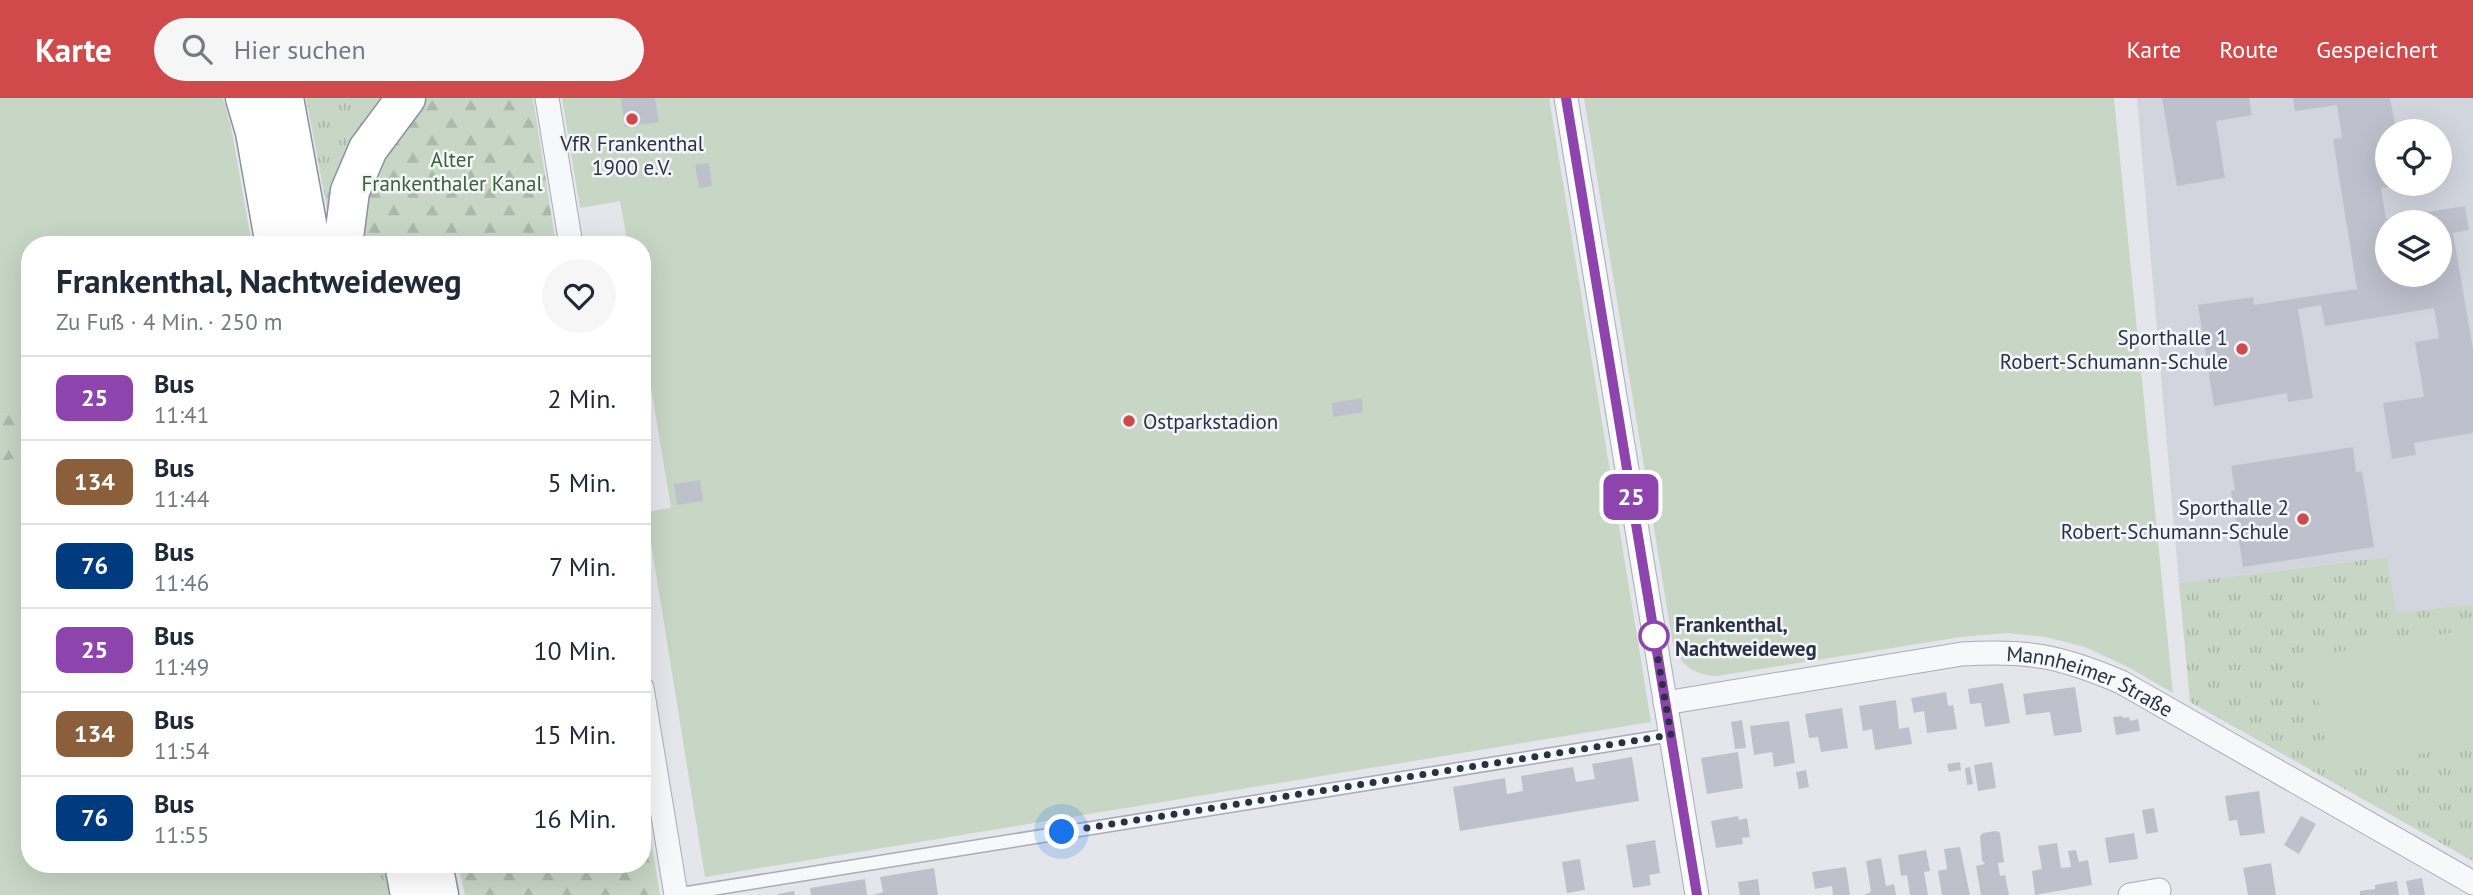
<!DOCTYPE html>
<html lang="de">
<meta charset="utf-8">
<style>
:root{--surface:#fff;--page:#f6f6f7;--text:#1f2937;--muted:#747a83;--line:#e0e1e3;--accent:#d04a4b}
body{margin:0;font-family:"PT Sans",sans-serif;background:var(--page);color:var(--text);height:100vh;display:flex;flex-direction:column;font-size:26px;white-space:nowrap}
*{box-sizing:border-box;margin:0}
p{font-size:23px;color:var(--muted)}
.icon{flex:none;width:38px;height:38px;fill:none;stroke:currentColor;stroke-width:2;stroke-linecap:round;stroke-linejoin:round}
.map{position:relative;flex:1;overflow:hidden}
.drawer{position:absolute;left:21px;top:138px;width:630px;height:637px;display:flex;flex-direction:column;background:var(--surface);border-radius:28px;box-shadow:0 7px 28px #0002}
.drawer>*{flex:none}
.badge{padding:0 14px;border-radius:10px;font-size:24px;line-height:46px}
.tools{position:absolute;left:2375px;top:21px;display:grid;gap:14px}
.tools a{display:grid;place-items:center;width:77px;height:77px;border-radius:50%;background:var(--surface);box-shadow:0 7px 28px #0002;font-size:35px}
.you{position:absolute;width:35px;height:35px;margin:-18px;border:5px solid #fff;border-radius:50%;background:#1a73e8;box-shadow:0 0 0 10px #1a73e833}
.map>.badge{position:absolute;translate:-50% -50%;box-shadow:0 0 0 4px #fff}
.round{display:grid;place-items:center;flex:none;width:74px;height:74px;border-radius:37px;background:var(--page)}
.head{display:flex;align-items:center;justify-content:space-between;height:119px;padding:0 35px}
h1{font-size:33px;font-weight:800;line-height:52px}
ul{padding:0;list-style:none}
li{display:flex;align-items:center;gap:21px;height:84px;padding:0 35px;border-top:2px solid var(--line)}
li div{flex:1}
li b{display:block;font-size:26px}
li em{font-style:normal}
li .badge{min-width:77px;font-weight:700;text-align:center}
header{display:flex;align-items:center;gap:42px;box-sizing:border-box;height:98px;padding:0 35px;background:var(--accent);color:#fff}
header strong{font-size:33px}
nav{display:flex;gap:38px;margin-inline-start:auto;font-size:24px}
.search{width:490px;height:63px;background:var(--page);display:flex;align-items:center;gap:18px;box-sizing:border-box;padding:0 24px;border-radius:38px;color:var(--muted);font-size:26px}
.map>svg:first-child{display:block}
.built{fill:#d2d5de;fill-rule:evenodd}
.grass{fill:url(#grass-tufts)}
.forest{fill:url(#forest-firs)}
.garden{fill:#c7d6c5}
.building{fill:#bec1cc;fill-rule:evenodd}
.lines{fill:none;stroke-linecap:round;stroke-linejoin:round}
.lane-casing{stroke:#a9acb7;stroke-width:15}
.street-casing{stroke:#a9acb7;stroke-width:25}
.highway-casing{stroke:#8b91a3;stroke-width:41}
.lane{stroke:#f7f8fa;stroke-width:12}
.street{stroke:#f7f8fa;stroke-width:23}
.highway{stroke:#fff;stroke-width:38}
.line-casing{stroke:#fff;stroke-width:16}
.line{stroke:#8e44ad;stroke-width:10}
.walk{stroke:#2b3145;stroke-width:7;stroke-dasharray:0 12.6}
.poi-dot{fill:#d04a4b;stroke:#f4f5f9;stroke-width:2.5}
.stop-dot{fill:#fff;stroke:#8e44ad;stroke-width:3.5}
.labels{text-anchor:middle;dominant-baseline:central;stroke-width:5;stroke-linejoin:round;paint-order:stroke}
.poi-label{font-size:21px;fill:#2b3145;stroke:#f4f5f9;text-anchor:end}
.park-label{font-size:21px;fill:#3a6138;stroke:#f4f5f9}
.stop-label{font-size:21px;font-weight:bold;fill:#2b3145;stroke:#f4f5f9;text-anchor:start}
.street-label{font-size:21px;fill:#2b3145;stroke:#f4f5f9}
</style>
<header>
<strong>Karte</strong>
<div class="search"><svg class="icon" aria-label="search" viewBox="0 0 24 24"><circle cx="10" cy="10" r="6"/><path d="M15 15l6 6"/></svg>Hier suchen</div>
<nav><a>Karte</a><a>Route</a><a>Gespeichert</a></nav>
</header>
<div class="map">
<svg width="2473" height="797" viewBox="0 0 2473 797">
<defs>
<pattern id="grass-tufts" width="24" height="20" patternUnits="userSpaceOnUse" patternTransform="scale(1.75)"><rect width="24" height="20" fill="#c7d6c5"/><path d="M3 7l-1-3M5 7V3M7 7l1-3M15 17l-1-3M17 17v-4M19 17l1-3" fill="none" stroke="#abb8ab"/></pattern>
<pattern id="forest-firs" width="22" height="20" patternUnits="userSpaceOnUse" patternTransform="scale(1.75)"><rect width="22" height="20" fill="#c7d6c5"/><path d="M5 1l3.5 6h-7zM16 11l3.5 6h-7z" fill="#abb8ab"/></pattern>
</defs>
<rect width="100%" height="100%" fill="#e4e6ec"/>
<!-- built -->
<path class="built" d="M 2137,0 L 2473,0 L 2473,506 L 2396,515 L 2386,459 L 2179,485 ZM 2387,33 L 2440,33 L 2440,86 L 2387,86 ZM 2387,124 L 2440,124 L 2440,177 L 2387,177 Z"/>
<!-- grass -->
<path class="grass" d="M 306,0 L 394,0 L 334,147 Z
M 2387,459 L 2396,515 L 2473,506 L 2473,763 L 2190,604 L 2179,485 Z
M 372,767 L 388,767 L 395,797 L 379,797 Z"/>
<!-- forest -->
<path class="forest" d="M 415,0 L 533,0 L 556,147 L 347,147 L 353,108 Z
M 30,311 L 30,357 L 0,364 L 0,317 Z
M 642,688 L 660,797 L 465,797 L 458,767 L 642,766 Z"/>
<!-- garden -->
<path class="garden" d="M 0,0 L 223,0 L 231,29 L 252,147 L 30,147 L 30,311 L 0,317 Z
M 562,0 L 1549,0 L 1651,624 L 705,779 L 646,414 L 671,410 L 642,235 L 642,147 L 628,147 L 620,103 L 580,110 Z
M 1584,0 L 2114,0 L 2173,595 L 2128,569 L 2085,549 L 2046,539 L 2007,535 L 1961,539 L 1717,578 C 1694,577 1681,568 1673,547 Z
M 30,357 L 30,766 L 372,767 L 379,797 L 0,797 L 0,364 Z
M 2473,531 L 2473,647 L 2330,671 L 2311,558 Z"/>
<!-- building -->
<path class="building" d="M 621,0 L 655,0 L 659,24 L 625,29 Z
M 2162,0 L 2249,0 L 2252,17 L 2216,23 L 2225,80 L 2177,88 Z
M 2293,0 L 2390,0 L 2396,33 L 2387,33 L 2387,86 L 2399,87 L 2381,90 L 2386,121 L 2465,108 L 2469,132 L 2453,135 L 2473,251 L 2473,335 L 2414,345 L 2416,357 L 2392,361 L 2383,305 L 2424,299 L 2415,244 L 2439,240 L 2434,210 L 2325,228 L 2321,207 L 2298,211 L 2313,300 L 2288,304 L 2287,295 L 2214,308 L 2198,207 L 2253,199 L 2254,207 L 2357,191 L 2333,41 L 2342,40 L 2337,7 L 2295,13 ZM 2387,124 L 2440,124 L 2440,177 L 2387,177 Z
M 709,65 L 712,88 L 699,90 L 695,67 Z
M 1362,300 L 1363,314 L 1333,319 L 1332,305 Z
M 2353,349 L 2356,374 L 2362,373 L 2374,449 L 2243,469 L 2231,393 L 2235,392 L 2231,368 Z
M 700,382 L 703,403 L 677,407 L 674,386 Z
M 2003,585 L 2010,625 L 1985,629 L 1981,605 L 1970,606 L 1968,591 Z
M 2075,589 L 2082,634 L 2054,638 L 2050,614 L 2026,617 L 2023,596 Z
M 1946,594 L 1948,608 L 1953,607 L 1957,631 L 1927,635 L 1924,613 L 1914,615 L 1911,600 Z
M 1896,602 L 1899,631 L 1909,629 L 1912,646 L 1875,652 L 1872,631 L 1863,633 L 1859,608 Z
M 1842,610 L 1848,650 L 1821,654 L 1818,639 L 1809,640 L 1805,616 Z
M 2122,618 L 2123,620 L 2129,619 L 2130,623 L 2138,621 L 2140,633 L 2116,637 L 2113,619 Z
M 1742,622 L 1746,650 L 1735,651 L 1731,624 Z
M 1789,623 L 1795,665 L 1774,669 L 1772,654 L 1754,657 L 1750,628 Z
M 1738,654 L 1743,690 L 1707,696 L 1701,660 Z
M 1632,659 L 1639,703 L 1460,733 L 1453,689 L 1505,680 L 1507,696 L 1523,693 L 1521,678 L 1573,669 L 1576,684 L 1595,681 L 1592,666 Z
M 1960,664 L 1961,672 L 1949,674 L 1947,666 Z
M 1992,664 L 1996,690 L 1978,693 L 1974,667 Z
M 1970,669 L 1973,686 L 1967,687 L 1965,670 Z
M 1806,672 L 1809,689 L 1799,691 L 1796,674 Z
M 2259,693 L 2265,735 L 2240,738 L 2237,722 L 2229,723 L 2225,698 Z
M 2154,710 L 2158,734 L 2146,736 L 2142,712 Z
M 1738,718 L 1739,722 L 1747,720 L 1750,739 L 1742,740 L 1743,746 L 1716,750 L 1711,723 Z
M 2301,718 L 2316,726 L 2299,756 L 2284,747 Z
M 1996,733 L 2000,735 L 2004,764 L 1998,765 L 2000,778 L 2005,777 L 2009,797 L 1981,797 L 1976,768 L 1985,766 L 1982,762 L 1980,738 L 1983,735 Z
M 2134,735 L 2138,761 L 2109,765 L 2105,740 Z
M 1655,742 L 1660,775 L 1649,777 L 1651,787 L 1633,790 L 1626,747 Z
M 2057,745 L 2061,770 L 2071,769 L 2068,753 L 2076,752 L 2079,764 L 2088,762 L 2092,787 L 2035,797 L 2032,773 L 2042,771 L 2038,748 Z
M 1960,749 L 1970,797 L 1942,797 L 1938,773 L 1947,771 L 1944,751 Z
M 1926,752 L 1930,773 L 1924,774 L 1928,797 L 1910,797 L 1907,777 L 1901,778 L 1898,757 Z
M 1881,760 L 1886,788 L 1894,786 L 1896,797 L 1864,797 L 1871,794 L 1866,763 Z
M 1580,761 L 1585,792 L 1567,795 L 1562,764 Z
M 2271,765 L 2276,797 L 2248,797 L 2243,770 Z
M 1846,769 L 1850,797 L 1833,797 L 1832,788 L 1815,791 L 1812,774 Z
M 934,770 L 938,797 L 873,797 L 883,794 L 880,779 Z
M 2422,780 L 2425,797 L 2409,797 L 2406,783 Z
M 865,781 L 867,797 L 811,797 L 810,790 Z
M 1758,781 L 1760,797 L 1740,797 L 1738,784 Z
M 2397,783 L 2399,797 L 2360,797 L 2360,793 L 2375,791 L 2375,787 Z
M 794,793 L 795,797 L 778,797 L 778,796 Z"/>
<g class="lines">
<!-- lane casing -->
<g class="lane-casing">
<path id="lane" d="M 675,797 L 1671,637"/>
</g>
<!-- street casing -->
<g class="street-casing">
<g id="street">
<path d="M 547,0 L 571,147"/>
<path d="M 1566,0 L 1697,797"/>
<path d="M 642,590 L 676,797"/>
<path id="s1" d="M 1665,605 L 1962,556 C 2028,552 2060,558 2121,584 L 2473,785"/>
<path d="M 2130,797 L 2159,792"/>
</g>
</g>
<!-- highway casing -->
<g class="highway-casing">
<path id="highway" d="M 245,0 L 255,34 L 275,147
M 284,0 L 311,147
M 343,147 L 350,93 L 368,51 L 406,0
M 404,766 L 410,797
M 433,766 L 439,797"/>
</g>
<!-- lane -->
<use href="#lane" class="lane"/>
<!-- street -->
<use href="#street" class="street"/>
<!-- highway -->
<use href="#highway" class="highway"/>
</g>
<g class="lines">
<!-- line casing -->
<g class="line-casing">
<path id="line" d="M 1566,0 L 1697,797"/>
</g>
<!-- line -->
<use href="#line" class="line"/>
<!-- walk -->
<path class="walk" d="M 1062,734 L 1671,637 L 1653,532 L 1654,538"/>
</g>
<!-- markers -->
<g class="poi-dot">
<circle cx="632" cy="21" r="7"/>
<circle cx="2242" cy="251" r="7"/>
<circle cx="1129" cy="323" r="7"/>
<circle cx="2303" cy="421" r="7"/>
</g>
<circle class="stop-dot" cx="1654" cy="538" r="14"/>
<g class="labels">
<!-- poi labels -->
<g class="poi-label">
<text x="632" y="45" text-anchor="middle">VfR Frankenthal<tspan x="632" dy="24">1900 e.V.</tspan></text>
<text x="2228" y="239">Sporthalle 1<tspan x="2228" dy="24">Robert-Schumann-Schule</tspan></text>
<text x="1143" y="323" text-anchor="start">Ostparkstadion</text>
<text x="2289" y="409">Sporthalle 2<tspan x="2289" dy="24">Robert-Schumann-Schule</tspan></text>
</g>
<!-- park labels -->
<g class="park-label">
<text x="452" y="61">Alter<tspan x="452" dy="24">Frankenthaler Kanal</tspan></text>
</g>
<!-- stop labels -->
<g class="stop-label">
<text x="1675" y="526">Frankenthal,<tspan x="1675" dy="24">Nachtweideweg</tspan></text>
</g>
<!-- street labels -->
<g class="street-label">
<text stroke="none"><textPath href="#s1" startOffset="434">Mannheimer Straße</textPath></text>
</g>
</g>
</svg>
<div class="tools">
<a><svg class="icon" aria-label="locate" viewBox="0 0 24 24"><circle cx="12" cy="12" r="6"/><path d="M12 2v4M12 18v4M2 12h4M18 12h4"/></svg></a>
<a><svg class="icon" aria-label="layers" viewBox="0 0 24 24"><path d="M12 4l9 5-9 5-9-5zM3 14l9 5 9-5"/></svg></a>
</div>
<div class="you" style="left:1062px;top:734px"></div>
<b class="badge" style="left:1631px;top:399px;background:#8e44ad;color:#fff">25</b>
<section class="drawer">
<div class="head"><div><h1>Frankenthal, Nachtweideweg</h1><p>Zu Fuß · 4 Min. · 250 m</p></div><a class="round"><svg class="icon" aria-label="heart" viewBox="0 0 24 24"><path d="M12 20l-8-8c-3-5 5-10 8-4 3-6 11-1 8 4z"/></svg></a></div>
<ul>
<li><span class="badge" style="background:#8e44ad;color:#fff">25</span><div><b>Bus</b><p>11:41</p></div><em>2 Min.</em></li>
<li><span class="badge" style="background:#8b5e3c;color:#fff">134</span><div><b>Bus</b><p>11:44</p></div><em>5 Min.</em></li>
<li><span class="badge" style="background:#003b80;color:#fff">76</span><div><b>Bus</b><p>11:46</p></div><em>7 Min.</em></li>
<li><span class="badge" style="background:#8e44ad;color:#fff">25</span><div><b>Bus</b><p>11:49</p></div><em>10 Min.</em></li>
<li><span class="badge" style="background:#8b5e3c;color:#fff">134</span><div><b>Bus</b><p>11:54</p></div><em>15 Min.</em></li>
<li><span class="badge" style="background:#003b80;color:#fff">76</span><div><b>Bus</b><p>11:55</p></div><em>16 Min.</em></li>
</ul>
</section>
</div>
